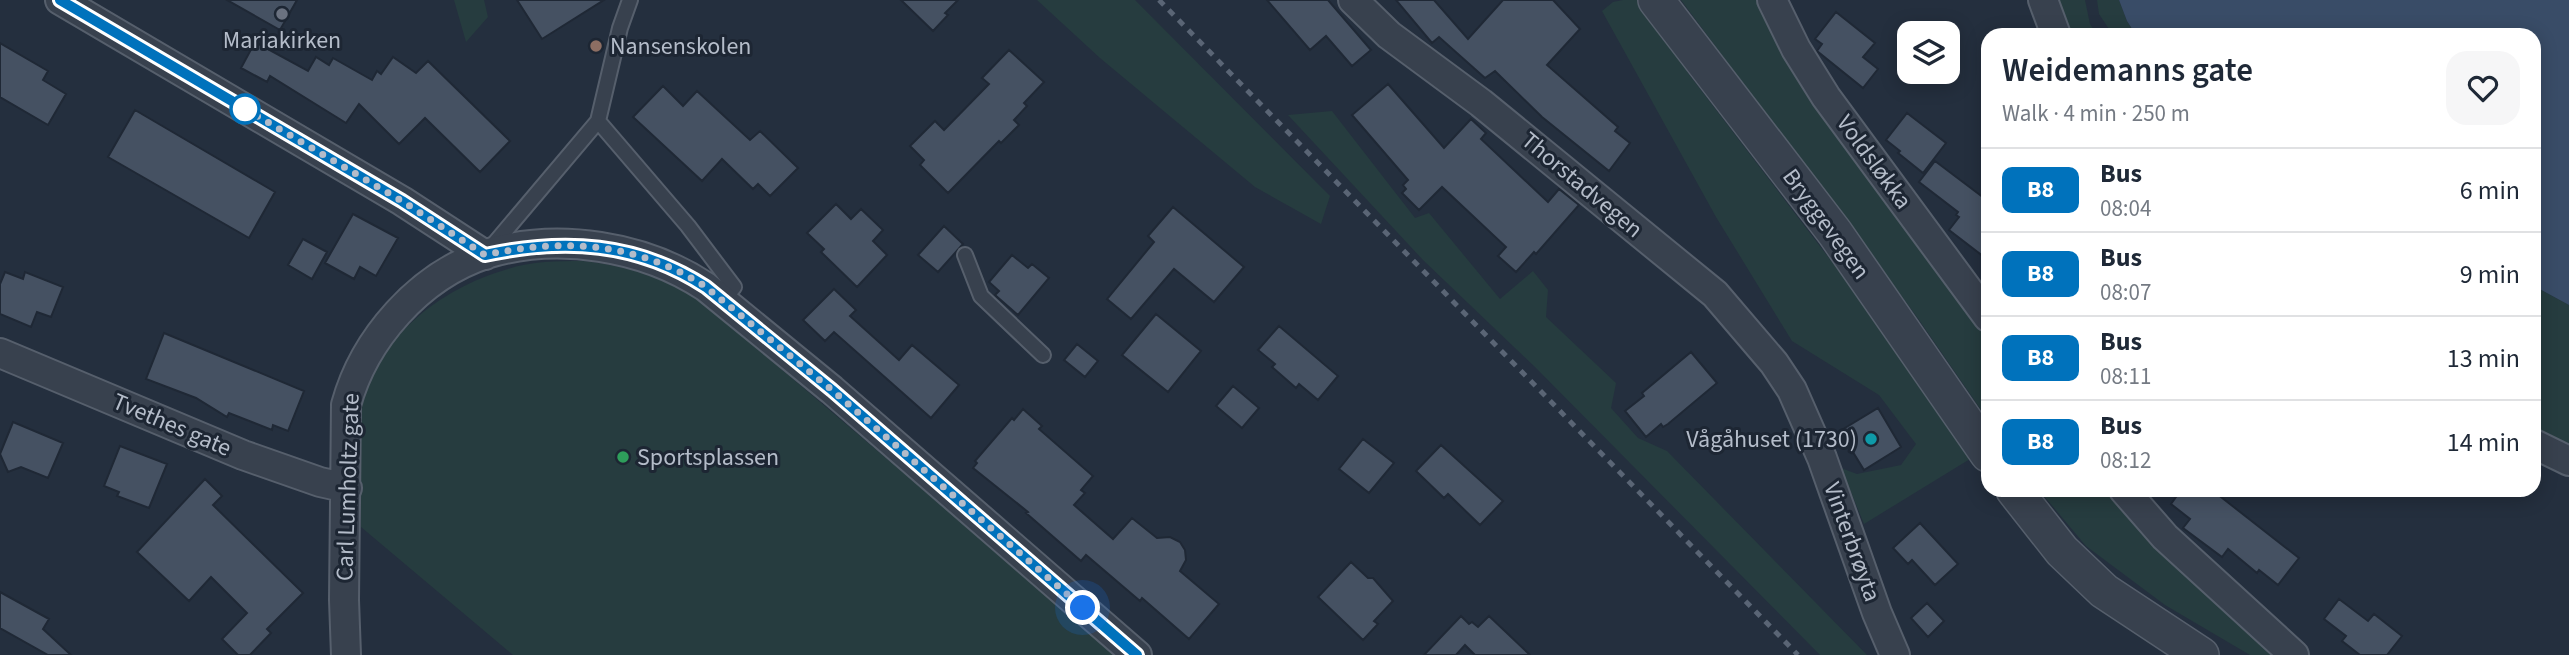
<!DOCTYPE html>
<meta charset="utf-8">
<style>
:root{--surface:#fff;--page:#f6f6f7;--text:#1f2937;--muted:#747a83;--line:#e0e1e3}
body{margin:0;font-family:"Source Sans 3",sans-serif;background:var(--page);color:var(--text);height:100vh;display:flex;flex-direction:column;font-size:26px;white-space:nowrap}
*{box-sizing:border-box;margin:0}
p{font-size:23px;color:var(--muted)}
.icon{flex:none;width:38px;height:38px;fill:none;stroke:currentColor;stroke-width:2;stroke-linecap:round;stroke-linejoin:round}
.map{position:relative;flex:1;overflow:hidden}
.drawer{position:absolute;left:1981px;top:28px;width:560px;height:469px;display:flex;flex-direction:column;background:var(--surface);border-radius:21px;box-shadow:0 4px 18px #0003}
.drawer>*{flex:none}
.badge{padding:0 14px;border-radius:10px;font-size:24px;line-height:46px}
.buttons{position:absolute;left:1897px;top:21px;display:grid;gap:14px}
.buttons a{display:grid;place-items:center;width:63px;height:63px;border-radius:14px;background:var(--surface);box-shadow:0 4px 18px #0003;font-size:35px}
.you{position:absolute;width:35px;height:35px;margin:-18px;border:5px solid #fff;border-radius:50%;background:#1a73e8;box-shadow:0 0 0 10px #1a73e833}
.map>.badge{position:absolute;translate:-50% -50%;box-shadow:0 0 0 4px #fff}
.round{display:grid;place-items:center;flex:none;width:74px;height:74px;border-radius:21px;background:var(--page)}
.overview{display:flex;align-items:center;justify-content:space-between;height:119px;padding:0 21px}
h1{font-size:33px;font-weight:600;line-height:52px}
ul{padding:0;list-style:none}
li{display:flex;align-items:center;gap:21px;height:84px;padding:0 21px;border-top:2px solid var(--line)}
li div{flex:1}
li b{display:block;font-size:26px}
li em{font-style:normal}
li .badge{min-width:77px;font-weight:700;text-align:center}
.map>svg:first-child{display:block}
.green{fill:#263c3f}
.water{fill:#394c67}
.building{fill:#455162;stroke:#1f2835;stroke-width:2}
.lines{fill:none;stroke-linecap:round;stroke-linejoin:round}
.service-casing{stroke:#565f6c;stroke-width:18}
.minor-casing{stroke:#565f6c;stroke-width:32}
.tertiary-casing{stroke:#565f6c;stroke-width:38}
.service{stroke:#38414e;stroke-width:14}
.minor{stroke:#38414e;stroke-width:28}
.tertiary{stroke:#38414e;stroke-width:35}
.rail{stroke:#5a6575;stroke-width:5;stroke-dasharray:7 7;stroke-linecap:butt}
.line-casing{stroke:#fff;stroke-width:16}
.line{stroke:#0072bc;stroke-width:10}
.walk{stroke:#b4bcc9;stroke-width:7;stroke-dasharray:0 12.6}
.worship-dot{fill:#6b7280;stroke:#1d2633;stroke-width:2.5}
.education-dot{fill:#8d6e63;stroke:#1d2633;stroke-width:2.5}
.stop-dot{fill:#fff;stroke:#0072bc;stroke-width:3.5}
.culture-dot{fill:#0f9aa8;stroke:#1d2633;stroke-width:2.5}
.leisure-dot{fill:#2e9e5b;stroke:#1d2633;stroke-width:2.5}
.labels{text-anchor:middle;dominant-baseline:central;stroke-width:6;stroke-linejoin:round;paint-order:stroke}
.poi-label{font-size:24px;fill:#b4bcc9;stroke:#1d2633;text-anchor:start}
.street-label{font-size:24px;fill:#b4bcc9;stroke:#1d2633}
</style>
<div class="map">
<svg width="2569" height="655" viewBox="0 0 2569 655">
<rect width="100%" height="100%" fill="#242f3e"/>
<!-- green -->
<path class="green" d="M 454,0 L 484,0 L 488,17 L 466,42 Z
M 1037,0 L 1135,0 L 1330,196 L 1321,224 L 1255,187 L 1100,58 Z
M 1623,0 L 1641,0 L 1683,60 L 1688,73 L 1848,283 L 1970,459 L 1864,524 L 1841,468 L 1857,474 L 1901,465 L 1916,444 L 1879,395 L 1792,341 L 1716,217 L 1602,11 L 1613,2 Z
M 1681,0 L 1763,0 L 1943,276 L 1988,337 L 1988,420 L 1917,317 Z
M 2057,0 L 2085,0 L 2090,24 L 2097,35 L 2070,35 Z
M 2097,0 L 2119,0 L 2127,21 L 2136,35 L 2113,35 L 2099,14 Z
M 1332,111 L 1415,218 L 1429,213 L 1500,299 L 1533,271 L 1548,290 L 1546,317 L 1616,383 L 1611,408 L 1638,438 L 1667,451 L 1867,655 L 1820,655 L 1535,367 L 1423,260 L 1288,115 Z
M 582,261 C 626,265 663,278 701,301 L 1118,655 L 513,655 L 361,527 C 361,490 356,452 361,415 C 371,341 440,288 508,269 C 532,261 557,261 582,261 Z
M 2534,286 L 2569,305 L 2569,445 L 2534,428 Z
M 2039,490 L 2109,490 L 2283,655 L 2250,655 L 2165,605 L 2086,546 Z"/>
<!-- water -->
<path class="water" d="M 2119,0 L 2569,0 L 2569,305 L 2534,286 L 2534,35 L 2136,35 L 2127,21 Z"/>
<!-- building -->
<path class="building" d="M 227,0 L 297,0 L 280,30 Z
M 517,0 L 604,0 L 542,39 Z
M 901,0 L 958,0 L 945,13 L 948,15 L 933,31 Z
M 1267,0 L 1328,0 L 1371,50 L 1352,66 L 1326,36 L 1310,50 Z
M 1396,0 L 1434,0 L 1468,39 L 1503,0 L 1553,0 L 1580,29 L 1547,65 L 1618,127 L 1615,131 L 1630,143 L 1609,171 L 1542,117 L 1495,71 L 1485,78 L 1439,37 L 1432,43 Z
M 1836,12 L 1875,43 L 1863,57 L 1878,69 L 1863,88 L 1817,51 L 1822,44 L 1815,39 Z
M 255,42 L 308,71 L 316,57 L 329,65 L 333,58 L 372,80 L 377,71 L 381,74 L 393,57 L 416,73 L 428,61 L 510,141 L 480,172 L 425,118 L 399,144 L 359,104 L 346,123 L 270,76 L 267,82 L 241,68 Z
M 0,43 L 48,71 L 43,80 L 66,94 L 48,125 L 0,97 Z
M 1009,50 L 1044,82 L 1024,103 L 1027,106 L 1014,120 L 1019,125 L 1001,143 L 999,141 L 948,193 L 920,165 L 924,160 L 910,146 L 935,121 L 944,130 L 989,84 L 982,78 Z
M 1388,84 L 1444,148 L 1471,119 L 1486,133 L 1481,139 L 1548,202 L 1559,189 L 1579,205 L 1536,254 L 1534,252 L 1516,272 L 1498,256 L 1506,247 L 1442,187 L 1419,210 L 1402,193 L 1406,189 L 1403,185 L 1408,180 L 1352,115 Z
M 663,86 L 683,106 L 697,91 L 750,140 L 760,131 L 798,168 L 770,196 L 758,184 L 753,189 L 722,159 L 702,181 L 633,117 Z
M 135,110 L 275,192 L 249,238 L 108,157 Z
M 1907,113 L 1946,143 L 1923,173 L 1898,153 L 1900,151 L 1886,140 Z
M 1935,161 L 1988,201 L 1988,260 L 1949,230 L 1959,217 L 1956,215 L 1958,212 L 1919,182 Z
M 836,204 L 851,219 L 861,209 L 883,230 L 873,241 L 887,255 L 857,287 L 821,252 L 824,249 L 807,233 Z
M 1173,207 L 1244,267 L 1214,302 L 1174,269 L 1131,319 L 1107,299 L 1154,242 L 1148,236 Z
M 353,214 L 398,238 L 376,276 L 360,267 L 354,279 L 325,263 Z
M 944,226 L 963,244 L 938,272 L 918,255 Z
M 303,239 L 327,252 L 312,279 L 288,265 Z
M 1012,255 L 1028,268 L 1032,264 L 1049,278 L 1018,315 L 995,295 L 999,291 L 989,282 Z
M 5,272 L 23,279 L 25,272 L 63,287 L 51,317 L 37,312 L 31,327 L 0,314 L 0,284 Z
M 834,289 L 856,310 L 850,316 L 899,360 L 912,345 L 959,385 L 931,418 L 834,332 L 825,341 L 803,320 Z
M 1156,314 L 1201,351 L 1168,392 L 1122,355 Z
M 1279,326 L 1338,376 L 1318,400 L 1299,384 L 1296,388 L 1272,367 L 1275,364 L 1258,350 Z
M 164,333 L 304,391 L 288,431 L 273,425 L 272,430 L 229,413 L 227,417 L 196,398 L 146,379 Z
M 1077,344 L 1098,361 L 1085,377 L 1064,360 Z
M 1691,352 L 1717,383 L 1668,424 L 1663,427 L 1661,424 L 1646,437 L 1625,411 L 1644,396 L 1642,393 Z
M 1233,386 L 1259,408 L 1242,428 L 1216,406 Z
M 1878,408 L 1901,447 L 1864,470 L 1840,431 Z
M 1023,409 L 1042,426 L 1039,429 L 1093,476 L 1081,490 L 1085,493 L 1074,505 L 1113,539 L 1132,518 L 1157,538 L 1170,537 L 1180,542 L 1185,550 L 1186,560 L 1180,571 L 1219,604 L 1189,639 L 1142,598 L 1140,601 L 1086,555 L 1081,561 L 1026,513 L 1028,512 L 973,468 L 977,463 L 975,461 L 1012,418 L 1014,420 Z
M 13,422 L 63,443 L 48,478 L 21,467 L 8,472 L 0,454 Z
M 1363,439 L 1394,463 L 1369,493 L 1339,469 Z
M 1441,445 L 1503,501 L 1480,525 L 1448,494 L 1444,498 L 1416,471 Z
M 120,446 L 167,464 L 149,508 L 117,496 L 119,492 L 104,486 Z
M 205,479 L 222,496 L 213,505 L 303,593 L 267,629 L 271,633 L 250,655 L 238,655 L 222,639 L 247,613 L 211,577 L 189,601 L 137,552 Z
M 2181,490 L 2212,490 L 2299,558 L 2278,585 L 2259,570 L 2257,573 L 2228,549 L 2222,557 L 2183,528 L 2190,519 L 2171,504 Z
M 1920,523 L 1958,564 L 1935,585 L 1912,560 L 1908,564 L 1893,548 Z
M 1351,562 L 1368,578 L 1373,578 L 1393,601 L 1374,621 L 1378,624 L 1363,640 L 1318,597 Z
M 0,592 L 49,619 L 43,629 L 71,655 L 48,655 L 0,628 Z
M 2339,599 L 2368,621 L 2374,614 L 2402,636 L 2387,655 L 2360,655 L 2342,641 L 2346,636 L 2324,619 Z
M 1927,603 L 1944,621 L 1928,637 L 1911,618 Z
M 1461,616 L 1469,624 L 1472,622 L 1478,627 L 1489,616 L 1530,655 L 1475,655 L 1465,645 L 1456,655 L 1424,655 Z"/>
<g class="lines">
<!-- service casing -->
<g class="service-casing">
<path id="service" d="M 598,121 L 620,28 L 630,0
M 489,250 L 598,121 L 688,226 L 734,287 L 723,300
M 965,255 L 981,296 L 1043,355"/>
</g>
<!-- minor casing -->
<g class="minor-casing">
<path id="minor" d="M 60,0 L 402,201 L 485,255
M 1353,0 L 1389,35 L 1481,103 L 1715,294 L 1774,363 L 1792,390 L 1822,458 L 1877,613 L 1895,655
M 1772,0 L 1796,49 L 1826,97 L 1988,317
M 2043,0 L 2056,35
M 0,353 L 243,455 L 320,482 L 347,488
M 2534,444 L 2569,461
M 2124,490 L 2165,537 L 2294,655
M 346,655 L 344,600 L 346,405 C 364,339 419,276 486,254 C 558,232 644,246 706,287 L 832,390 L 1137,655"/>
</g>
<!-- tertiary casing -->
<g class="tertiary-casing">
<path id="tertiary" d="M 1656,0 L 1835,233 L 1988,454
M 2014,490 L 2062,551 L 2104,591 L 2201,655"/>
</g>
<!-- service -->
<use href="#service" class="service"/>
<!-- minor -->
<use href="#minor" class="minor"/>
<!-- tertiary -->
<use href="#tertiary" class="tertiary"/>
<!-- rail -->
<path class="rail" d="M 1159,0 L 1798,655"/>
</g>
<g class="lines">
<!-- line casing -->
<g class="line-casing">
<path id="line" d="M 60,0 L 402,201 L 485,255 C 564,238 637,242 706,287 L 832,390 L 1137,655"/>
</g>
<!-- line -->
<use href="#line" class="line"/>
<!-- walk -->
<path class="walk" d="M 245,109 L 235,103 L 402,201 L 485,255 C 564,238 637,242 706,287 L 832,390 L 1083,608"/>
</g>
<!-- markers -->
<circle class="worship-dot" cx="282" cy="14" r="7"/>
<circle class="education-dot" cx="596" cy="46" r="7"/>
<circle class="stop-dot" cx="245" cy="109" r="14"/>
<circle class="culture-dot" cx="1871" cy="439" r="7"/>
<circle class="leisure-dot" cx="623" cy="457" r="7"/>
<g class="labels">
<!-- poi labels -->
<g class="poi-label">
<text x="282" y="40" text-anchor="middle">Mariakirken</text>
<text x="610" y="46">Nansenskolen</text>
<text x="1857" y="439" text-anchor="end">Vågåhuset (1730)</text>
<text x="637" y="457">Sportsplassen</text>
</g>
<!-- street labels -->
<g class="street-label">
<text transform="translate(1874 162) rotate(54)">Voldsløkka</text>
<text transform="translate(1582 185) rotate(40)">Thorstadvegen</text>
<text transform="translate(1826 224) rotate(54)">Bryggevegen</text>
<text transform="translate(172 425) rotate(23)">Tvethes gate</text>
<text transform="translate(348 487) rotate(-88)">Carl Lumholtz gate</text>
<text transform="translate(1852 542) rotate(70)">Vinterbrøyta</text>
</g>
</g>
</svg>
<div class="buttons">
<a><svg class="icon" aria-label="layers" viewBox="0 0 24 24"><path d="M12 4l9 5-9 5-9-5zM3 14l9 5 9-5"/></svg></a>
</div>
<div class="you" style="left:1083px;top:608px"></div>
<section class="drawer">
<div class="overview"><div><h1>Weidemanns gate</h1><p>Walk · 4 min · 250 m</p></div><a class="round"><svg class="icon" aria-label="heart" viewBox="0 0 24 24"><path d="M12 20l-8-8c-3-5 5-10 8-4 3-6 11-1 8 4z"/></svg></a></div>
<ul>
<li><span class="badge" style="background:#0072bc;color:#fff">B8</span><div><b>Bus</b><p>08:04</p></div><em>6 min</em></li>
<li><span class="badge" style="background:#0072bc;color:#fff">B8</span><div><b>Bus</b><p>08:07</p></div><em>9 min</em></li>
<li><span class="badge" style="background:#0072bc;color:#fff">B8</span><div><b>Bus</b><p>08:11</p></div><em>13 min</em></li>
<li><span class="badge" style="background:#0072bc;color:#fff">B8</span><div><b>Bus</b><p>08:12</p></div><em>14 min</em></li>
</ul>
</section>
</div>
